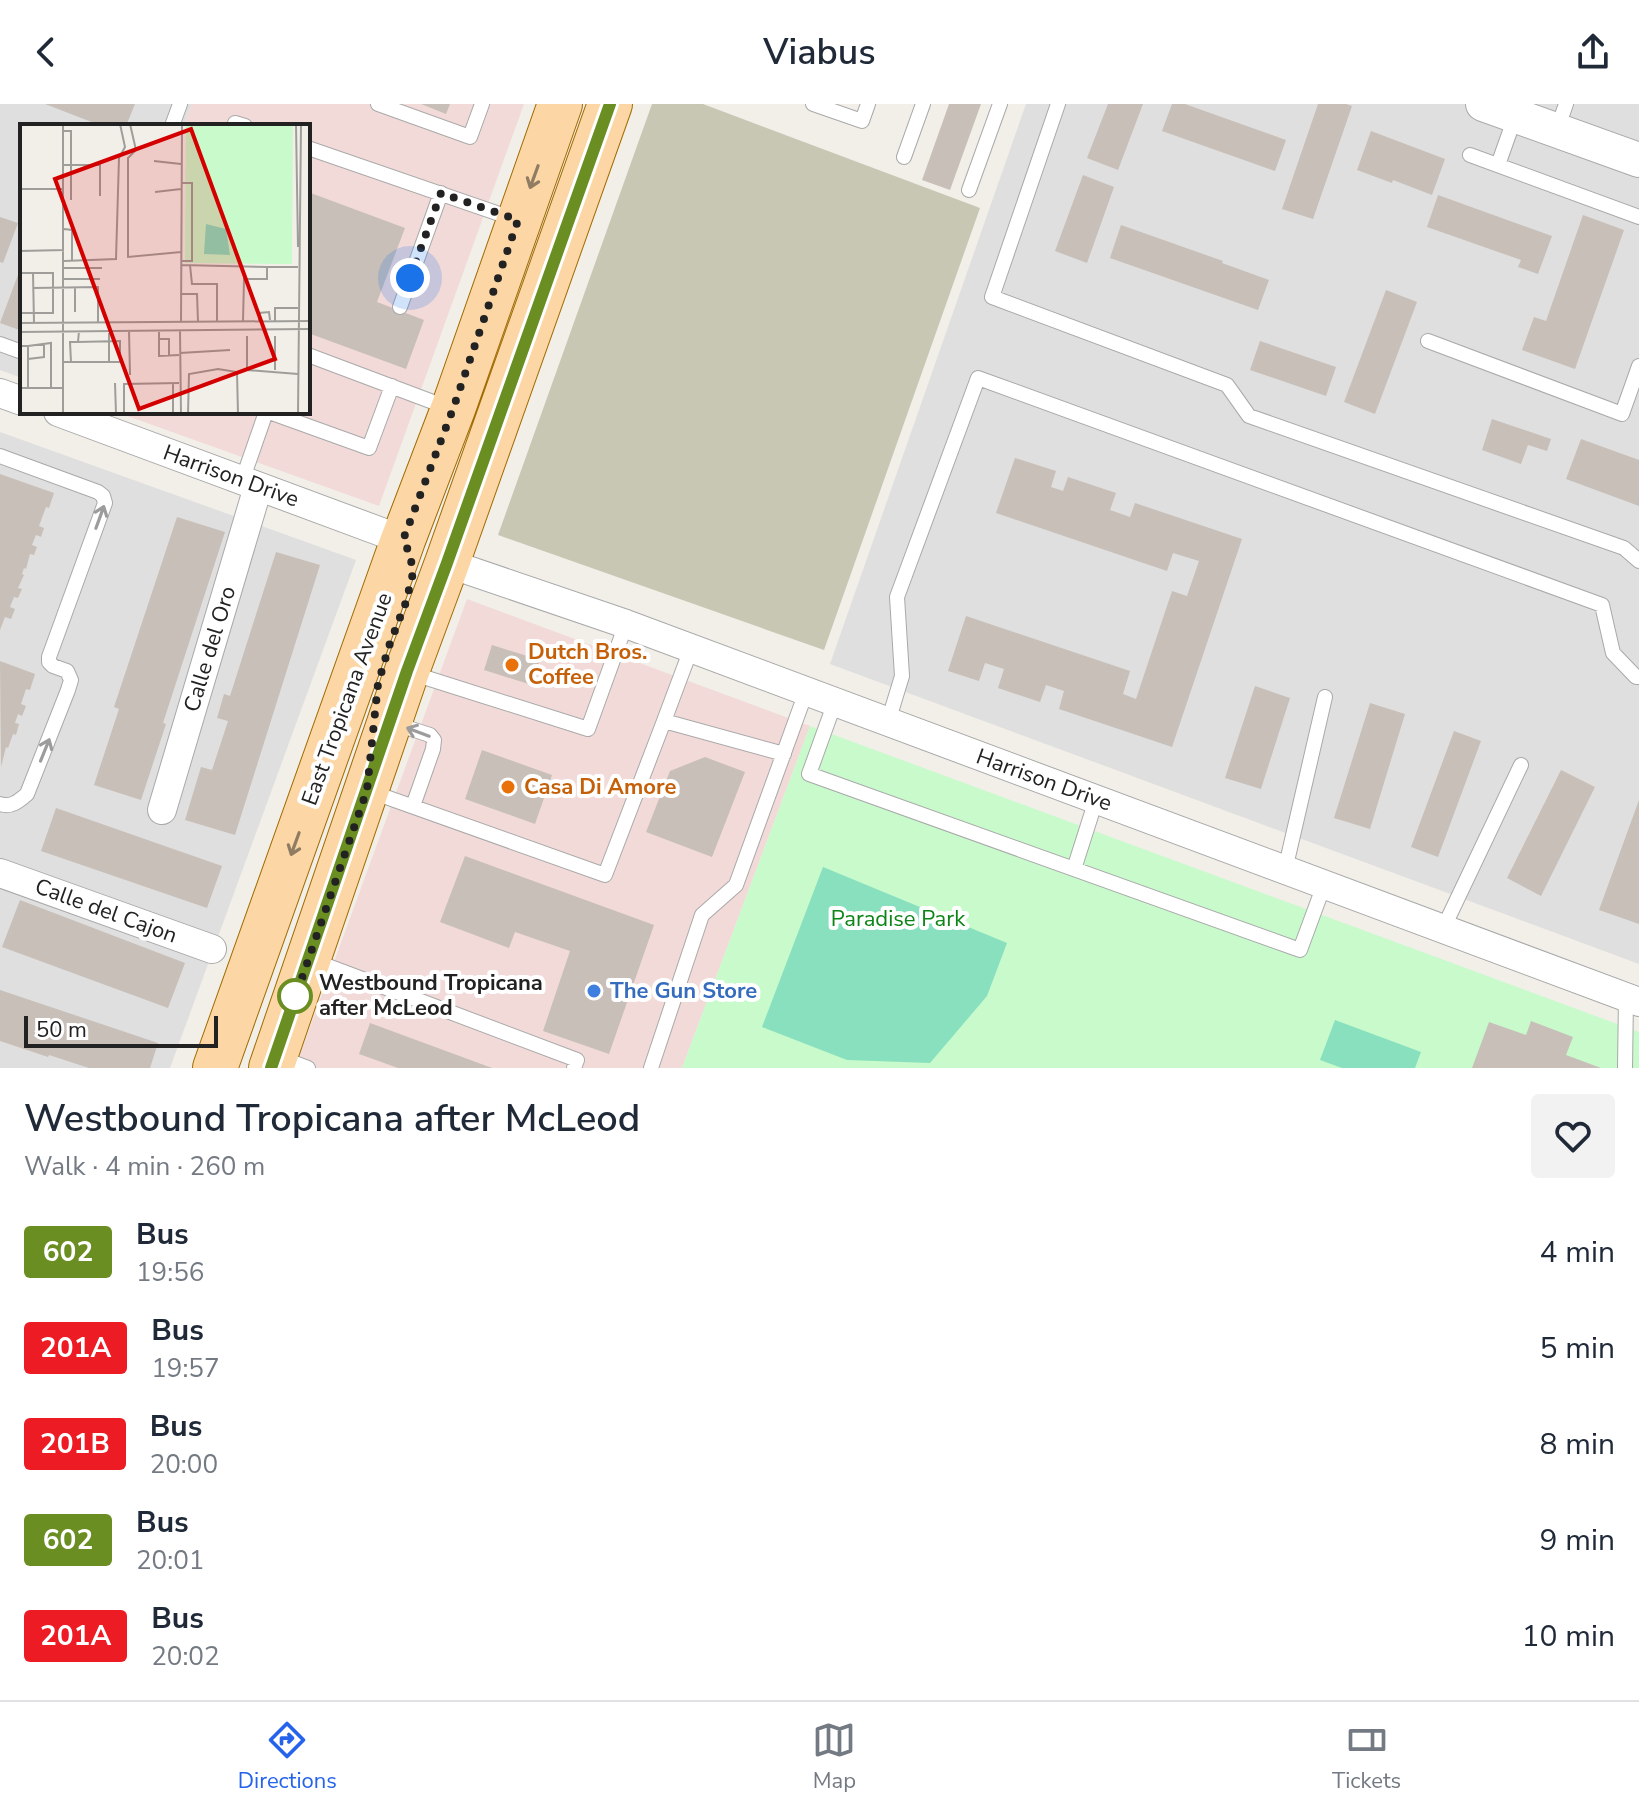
<!DOCTYPE html>
<meta charset="utf-8">
<style>
:root{--surface:#fff;--page:#f2f2f3;--text:#1f2937;--muted:#747a83;--line:#e0e1e3;--accent:#2563eb}
body{margin:0;font-family:"Nunito Sans",sans-serif;background:var(--page);color:var(--text);height:100vh;display:flex;flex-direction:column;font-size:30px;white-space:nowrap}
*{box-sizing:border-box;margin:0}
p{font-size:26px;color:var(--muted)}
.icon{flex:none;width:44px;height:44px;fill:none;stroke:currentColor;stroke-width:2;stroke-linecap:round;stroke-linejoin:round}
.map{position:relative;height:964px;overflow:hidden}
.details{display:flex;flex-direction:column;background:var(--surface);flex:1}
.details>*{flex:none}
.badge{padding:0 16px;border-radius:6px;font-size:28px;line-height:52px}
.scale{position:absolute;left:24px;bottom:20px;width:194px;box-sizing:border-box;padding-left:8px;border:4px solid #222;border-top:0;font-size:22px;line-height:28px;white-space:nowrap;color:#222;-webkit-text-stroke:6px #fff;paint-order:stroke}
.you{position:absolute;width:40px;height:40px;margin:-20px;border:6px solid #fff;border-radius:50%;background:#1a73e8;box-shadow:0 0 0 12px #1a73e833}
.map>.badge{position:absolute;translate:-50% -50%;box-shadow:0 0 0 4px #fff}
.round{display:grid;place-items:center;flex:none;width:84px;height:84px;border-radius:8px;background:var(--page)}
.summary{display:flex;align-items:center;justify-content:space-between;height:136px;padding:0 24px}
h1{font-size:38px;font-weight:600;line-height:60px}
ul{padding:0;list-style:none}
li{display:flex;align-items:center;gap:24px;height:96px;padding:0 24px}
li div{flex:1}
li b{display:block;font-size:30px}
li em{font-style:normal}
li .badge{min-width:88px;font-weight:700;text-align:center}
header{display:flex;justify-content:space-between;align-items:center;height:104px;padding:0 24px;background:var(--surface);font-size:36px;font-weight:600}
.dock{display:flex;justify-content:space-around;align-items:center;height:112px;border-top:2px solid var(--line);background:var(--surface);font-size:22px;color:var(--muted)}
.dock a{display:grid;justify-items:center;gap:4px}
.dock .selected{color:var(--accent)}
.map>svg:first-child{display:block}
.residential{fill:#e0dfdf}
.commercial{fill:#f2dad9}
.construction{fill:#c7c7b4}
.park{fill:#c8facc}
.pitch{fill:#88e0be}
.building{fill:#c7bfb8}
.lines{fill:none;stroke-linecap:round;stroke-linejoin:round}
.service-casing{stroke:#a9a9a9;stroke-width:16}
.minor-casing{stroke:#a9a9a9;stroke-width:30}
.tertiary-casing{stroke:#a9a9a9;stroke-width:36}
.primary-casing{stroke:#a06b00;stroke-width:46}
.service{stroke:#fff;stroke-width:14}
.minor{stroke:#fff;stroke-width:28}
.tertiary{stroke:#fff;stroke-width:34}
.primary{stroke:#fcd6a4;stroke-width:44}
.oneway{stroke:#8f7c63}
.oneway2{stroke:#9c9c9c}
.line-casing{stroke:#fff;stroke-width:18}
.line{stroke:#6b8e23;stroke-width:12}
.walk{stroke:#222;stroke-width:8;stroke-dasharray:0 14.4}
.food-dot{fill:#e8710a;stroke:#fff;stroke-width:3}
.shop-dot{fill:#3f7fe0;stroke:#fff;stroke-width:3}
.stop-dot{fill:#fff;stroke:#6b8e23;stroke-width:4}
.labels{text-anchor:middle;dominant-baseline:central;stroke-width:8;stroke-linejoin:round;paint-order:stroke}
.street-label{font-size:22px;fill:#222;stroke:#fff}
.food-label{font-size:22px;font-weight:bold;fill:#c56008;stroke:#fff;text-anchor:start}
.park-label{font-size:22px;fill:#0c8416;stroke:#fff}
.stop-label{font-size:22px;font-weight:bold;fill:#222;stroke:#fff;text-anchor:start}
.shop-label{font-size:22px;font-weight:bold;fill:#366cbe;stroke:#fff;text-anchor:start}
.inset-road{fill:none;stroke:#9f9d99;stroke-width:2}
.view{fill:#d40000;fill-opacity:0.15;stroke:#d40000;stroke-width:4}
.inset-edge{fill:none;stroke:#222;stroke-width:4}
</style>
<header><svg class="icon" aria-label="back" viewBox="0 0 24 24"><path d="M15 5l-7 7 7 7"/></svg>Viabus<svg class="icon" aria-label="share" viewBox="0 0 24 24"><path d="M12 15V3M7 8l5-5 5 5M5 13v7h14v-7"/></svg></header>
<div class="map">
<svg width="1639" height="964" viewBox="0 0 1639 964">
<rect width="100%" height="100%" fill="#f2efe9"/>
<!-- residential -->
<path class="residential" d="M 0,0 L 192,0 L 184,22 L 22,22 L 22,274 L 0,266 Z
M 1026,0 L 1639,0 L 1639,860 L 830,560 Z
M 0,328 L 356,456 L 170,964 L 0,964 Z"/>
<!-- commercial -->
<path class="commercial" d="M 192,0 L 524,0 L 379,402 L 116,308 L 308,308 L 308,22 L 184,22 Z
M 467,495 L 810,622 L 682,964 L 295,964 Z"/>
<!-- construction -->
<path class="construction" d="M 652,0 L 703,0 L 980,104 L 824,546 L 498,431 Z"/>
<!-- park -->
<path class="park" d="M 810,622 L 1639,928 L 1639,964 L 682,964 Z"/>
<!-- pitch -->
<path class="pitch" d="M 823,763 L 1007,839 L 987,892 L 930,959 L 847,956 L 762,923 Z
M 1335,916 L 1421,948 L 1415,964 L 1342,964 L 1320,956 Z"/>
<!-- building -->
<path class="building" d="M 45,0 L 135,0 L 126,22 L 102,22 Z
M 421,0 L 450,0 L 446,10 Z
M 949,0 L 981,0 L 950,86 L 922,76 Z
M 1108,0 L 1143,0 L 1118,66 L 1087,54 Z
M 1172,0 L 1185,0 L 1286,36 L 1275,67 L 1162,27 Z
M 1318,0 L 1346,0 L 1352,2 L 1313,115 L 1282,105 Z
M 1371,27 L 1445,55 L 1432,91 L 1393,76 L 1392,79 L 1357,66 Z
M 1083,71 L 1114,83 L 1087,159 L 1055,147 Z
M 308,88 L 405,124 L 377,198 L 424,216 L 406,265 L 308,229 Z
M 1438,91 L 1552,132 L 1538,170 L 1518,163 L 1521,156 L 1427,123 Z
M 1583,111 L 1624,126 L 1575,265 L 1522,246 L 1534,213 L 1546,217 Z
M 0,113 L 18,119 L 3,159 L 0,158 Z
M 1121,121 L 1223,157 L 1222,159 L 1269,176 L 1258,206 L 1110,154 Z
M 22,160 L 22,227 L 0,219 Z
M 1386,186 L 1417,198 L 1375,310 L 1344,298 Z
M 1260,237 L 1336,263 L 1326,292 L 1250,266 Z
M 1492,315 L 1551,335 L 1547,347 L 1528,341 L 1521,360 L 1482,346 Z
M 1581,335 L 1639,356 L 1639,402 L 1566,375 Z
M 1015,354 L 1056,367 L 1051,383 L 1063,387 L 1068,373 L 1116,389 L 1110,406 L 1130,413 L 1135,399 L 1242,435 L 1172,643 L 1059,605 L 1064,587 L 1046,581 L 1040,598 L 998,584 L 1004,565 L 985,559 L 979,577 L 948,567 L 966,512 L 1130,567 L 1123,590 L 1136,595 L 1172,487 L 1187,492 L 1199,457 L 1173,449 L 1167,467 L 996,409 Z
M 0,370 L 54,389 L 49,404 L 46,403 L 39,422 L 44,424 L 41,433 L 36,431 L 32,441 L 37,443 L 34,451 L 30,450 L 26,465 L 24,464 L 22,470 L 24,471 L 18,484 L 22,485 L 18,494 L 14,493 L 10,503 L 15,505 L 11,515 L 5,513 L 0,526 Z
M 177,413 L 225,428 L 163,619 L 166,620 L 141,696 L 94,681 L 119,605 L 114,603 Z
M 276,448 L 320,461 L 235,731 L 185,716 L 201,663 L 212,666 L 228,617 L 217,614 L 224,590 L 230,592 Z
M 492,541 L 540,556 L 532,581 L 484,566 Z
M 0,557 L 35,570 L 30,586 L 26,585 L 21,600 L 26,602 L 22,612 L 18,610 L 15,619 L 19,620 L 16,631 L 13,630 L 8,644 L 6,643 L 1,663 Z
M 1255,582 L 1290,594 L 1261,685 L 1225,674 Z
M 1370,599 L 1405,610 L 1370,725 L 1334,714 Z
M 1454,627 L 1481,637 L 1438,753 L 1411,743 Z
M 482,646 L 552,671 L 535,720 L 465,695 Z
M 705,653 L 745,668 L 712,753 L 646,728 L 670,667 Z
M 1561,666 L 1595,683 L 1541,792 L 1507,774 Z
M 1639,696 L 1639,820 L 1599,806 Z
M 56,704 L 222,762 L 207,804 L 41,747 Z
M 465,752 L 654,821 L 609,950 L 543,927 L 570,847 L 515,828 L 509,844 L 440,818 Z
M 20,796 L 185,859 L 168,904 L 2,843 Z
M 0,886 L 158,939 L 150,964 L 89,964 L 49,951 L 48,953 L 0,937 Z
M 1531,917 L 1573,933 L 1566,951 L 1601,964 L 1472,964 L 1489,918 L 1526,931 Z
M 370,919 L 492,964 L 398,964 L 359,950 Z"/>
<g class="lines">
<!-- service casing -->
<g class="service-casing">
<path id="service" d="M 378,0 L 470,33 L 482,0
M 813,0 L 862,17 L 868,0
M 1058,0 L 992,193 L 1227,281 L 1249,312 L 1624,444 L 1639,457
M 235,19 L 245,22
M 172,22 L 180,0
M 1557,26 L 1566,0
M 308,44 L 514,115
M 1470,51 L 1639,113
M 904,53 L 923,0
M 1498,61 L 1515,13
M 969,86 L 1000,0
M 400,203 L 441,89
M 1428,237 L 1622,310 L 1639,262
M 0,240 L 22,248
M 308,251 L 449,304
M 269,308 L 369,344 L 392,282
M 0,352 L 98,388 L 103,392 L 105,399 L 49,553 L 49,558 L 53,562 L 67,567 L 71,576 L 68,586 L 27,690 C 19,697 11,704 0,700
M 242,377 L 266,308
M 411,569 L 588,625 L 626,520
M 835,598 L 809,670 L 1300,846 L 1324,781
M 664,617 L 691,545
M 888,618 L 902,572 L 897,493 L 978,274 L 1602,501 L 1613,549 L 1636,573 L 1639,573
M 396,620 L 430,631 L 434,636 L 433,645 L 413,702
M 369,687 L 605,771 L 664,617 L 784,650
M 1074,765 L 1096,696
M 1285,766 L 1325,593
M 1443,825 L 1521,661
M 312,856 L 577,956 L 574,964
M 279,953 L 308,964
M 651,964 L 702,811 L 736,781 L 806,588
M 1625,964 L 1626,893"/>
</g>
<!-- minor casing -->
<g class="minor-casing">
<path id="minor" d="M 0,289 L 22,297
M 58,308 L 403,436
M 447,459 L 626,520 L 1639,898
M 162,706 L 258,383
M 0,769 L 212,845"/>
</g>
<!-- tertiary casing -->
<g class="tertiary-casing">
<path id="tertiary" d="M 1483,0 L 1639,56"/>
</g>
<!-- primary casing -->
<g class="primary-casing">
<path id="primary" d="M 215,964 L 403,436 L 453,305 L 560,0
M 271,964 L 407,567 L 447,459 L 610,0"/>
</g>
<!-- service -->
<use href="#service" class="service"/>
<!-- minor -->
<use href="#minor" class="minor"/>
<!-- tertiary -->
<use href="#tertiary" class="tertiary"/>
<!-- primary -->
<use href="#primary" class="primary"/>
</g>
<!-- one-way arrows -->
<defs><path id="oneway-shaft" d="M-6 0H5M1.5-3L5.5 0L1.5 3" fill="none" stroke-width="1.6" stroke-linecap="round" stroke-linejoin="round" transform="scale(2)"/></defs>
<g class="oneway">
<use href="#oneway-shaft" transform="translate(534 73) rotate(110)"/>
<use href="#oneway-shaft" transform="translate(295 740) rotate(110)"/>
</g>
<g class="oneway2">
<use href="#oneway-shaft" transform="translate(100 413) rotate(-70)"/>
<use href="#oneway-shaft" transform="translate(418 628) rotate(-159)"/>
<use href="#oneway-shaft" transform="translate(45 646) rotate(-68)"/>
</g>
<g class="lines">
<!-- line casing -->
<g class="line-casing">
<path id="line" d="M 271,964 L 407,567 L 447,459 L 610,0"/>
</g>
<!-- line -->
<use href="#line" class="line"/>
<!-- walk -->
<path class="walk" d="M 295,892 L 292,903 L 367,686 L 378,580 L 389,542 L 406,498 L 413,469 L 410,450 L 403,436 L 453,305 L 518,116 L 441,89 L 410,174"/>
</g>
<!-- markers -->
<g class="food-dot">
<circle cx="512" cy="561" r="8"/>
<circle cx="508" cy="683" r="8"/>
</g>
<circle class="shop-dot" cx="594" cy="887" r="8"/>
<circle class="stop-dot" cx="295" cy="892" r="16"/>
<g class="labels">
<!-- street labels -->
<g class="street-label">
<text transform="translate(231 372) rotate(20)">Harrison Drive</text>
<text transform="translate(210 545) rotate(-73)">Calle del Oro</text>
<text transform="translate(347 595) rotate(-70)">East Tropicana Avenue</text>
<text transform="translate(1044 676) rotate(20)">Harrison Drive</text>
<text transform="translate(106 807) rotate(20)">Calle del Cajon</text>
</g>
<!-- food labels -->
<g class="food-label">
<text x="528" y="548">Dutch Bros.<tspan x="528" dy="25">Coffee</tspan></text>
<text x="524" y="683">Casa Di Amore</text>
</g>
<!-- park labels -->
<g class="park-label">
<text x="898" y="815">Paradise Park</text>
</g>
<!-- stop labels -->
<g class="stop-label">
<text x="319" y="879">Westbound Tropicana<tspan x="319" dy="25">after McLeod</tspan></text>
</g>
<!-- shop labels -->
<g class="shop-label">
<text x="610" y="887">The Gun Store</text>
</g>
</g>
<!-- overview -->
<g transform="translate(20 20)">
<rect width="290" height="290" fill="#f2efe9"/>
<path d="M 166,0 L 273,0 L 272,140 L 165,139 Z" fill="#c8facc"/>
<path d="M 186,100 L 206,105 L 210,131 L 184,130 Z" fill="#88e0be"/>
<path class="inset-road" d="M 110,0 L 116,26 L 108,34 L 108,133 L 161,128M 276,0 L 278,123M 43,7 L 51,7 L 51,76M 134,37 L 161,40M 43,41 L 80,41 L 80,72M 0,65 L 43,65M 135,68 L 161,65M 44,105 L 52,106 L 52,136M 0,127 L 44,126M 44,137 L 96,135 L 99,34 L 105,23 L 100,0M 161,137 L 172,137 L 172,59 L 161,59M 161,141 L 247,143 L 247,155 L 224,155 L 223,197M 170,141 L 172,160 L 197,160 L 197,198M 247,143 L 278,143M 44,144 L 82,144M 13,149 L 14,199M 44,155 L 80,155M 55,163 L 55,188M 13,164 L 78,163 L 78,198M 0,167 L 1,149 L 33,149 L 33,189 L 0,189M 160,170 L 177,170 L 178,198M 239,197 L 239,189 L 249,188 L 250,196M 255,197 L 255,184 L 278,184M 0,199 L 290,197M 161,199 L 162,0M 59,207 L 58,218 L 100,217 L 100,238 L 89,238M 109,207 L 110,251M 139,207 L 139,232 L 159,231M 160,207 L 161,290M 0,208 L 290,205M 227,212 L 227,246 L 278,250M 255,212 L 255,246M 139,215 L 149,215 L 149,232M 0,222 L 8,222 L 8,264M 8,222 L 31,219 L 31,264M 160,229 L 210,226M 8,235 L 24,233 L 24,219M 44,238 L 89,238 L 89,206M 51,238 L 50,218 L 58,218M 95,259 L 96,290M 0,264 L 43,264M 43,290 L 43,0M 104,290 L 104,260 L 159,259M 153,290 L 153,259M 168,290 L 169,250 L 198,245 L 217,248 L 218,290M 278,290 L 281,0"/>
<path class="view" d="M 171,5 L 255,235 L 119,285 L 35,55 Z"/>
<rect width="290" height="290" class="inset-edge"/>
</g>
</svg>
<div class="scale">50 m</div>
<div class="you" style="left:410px;top:174px"></div>
</div>
<section class="details">
<div class="summary"><div><h1>Westbound Tropicana after McLeod</h1><p>Walk · 4 min · 260 m</p></div><a class="round"><svg class="icon" aria-label="heart" viewBox="0 0 24 24"><path d="M12 20l-8-8c-3-5 5-10 8-4 3-6 11-1 8 4z"/></svg></a></div>
<ul>
<li><span class="badge" style="background:#6b8e23;color:#fff">602</span><div><b>Bus</b><p>19:56</p></div><em>4 min</em></li>
<li><span class="badge" style="background:#ed1b24;color:#fff">201A</span><div><b>Bus</b><p>19:57</p></div><em>5 min</em></li>
<li><span class="badge" style="background:#ed1b24;color:#fff">201B</span><div><b>Bus</b><p>20:00</p></div><em>8 min</em></li>
<li><span class="badge" style="background:#6b8e23;color:#fff">602</span><div><b>Bus</b><p>20:01</p></div><em>9 min</em></li>
<li><span class="badge" style="background:#ed1b24;color:#fff">201A</span><div><b>Bus</b><p>20:02</p></div><em>10 min</em></li>
</ul>
</section>
<nav class="dock">
<a class="selected"><svg class="icon" aria-label="directions" viewBox="0 0 24 24"><path d="M12 3l9 9-9 9-9-9zM9 14v-3h6M13 9l2 2-2 2"/></svg>Directions</a>
<a><svg class="icon" aria-label="map" viewBox="0 0 24 24"><path d="M3 6l6-2 6 2 6-2v14l-6 2-6-2-6 2zM9 4v14M15 6v14"/></svg>Map</a>
<a><svg class="icon" aria-label="tickets" viewBox="0 0 24 24"><path d="M3 7h18v10H3zM15 7v10"/></svg>Tickets</a>
</nav>
